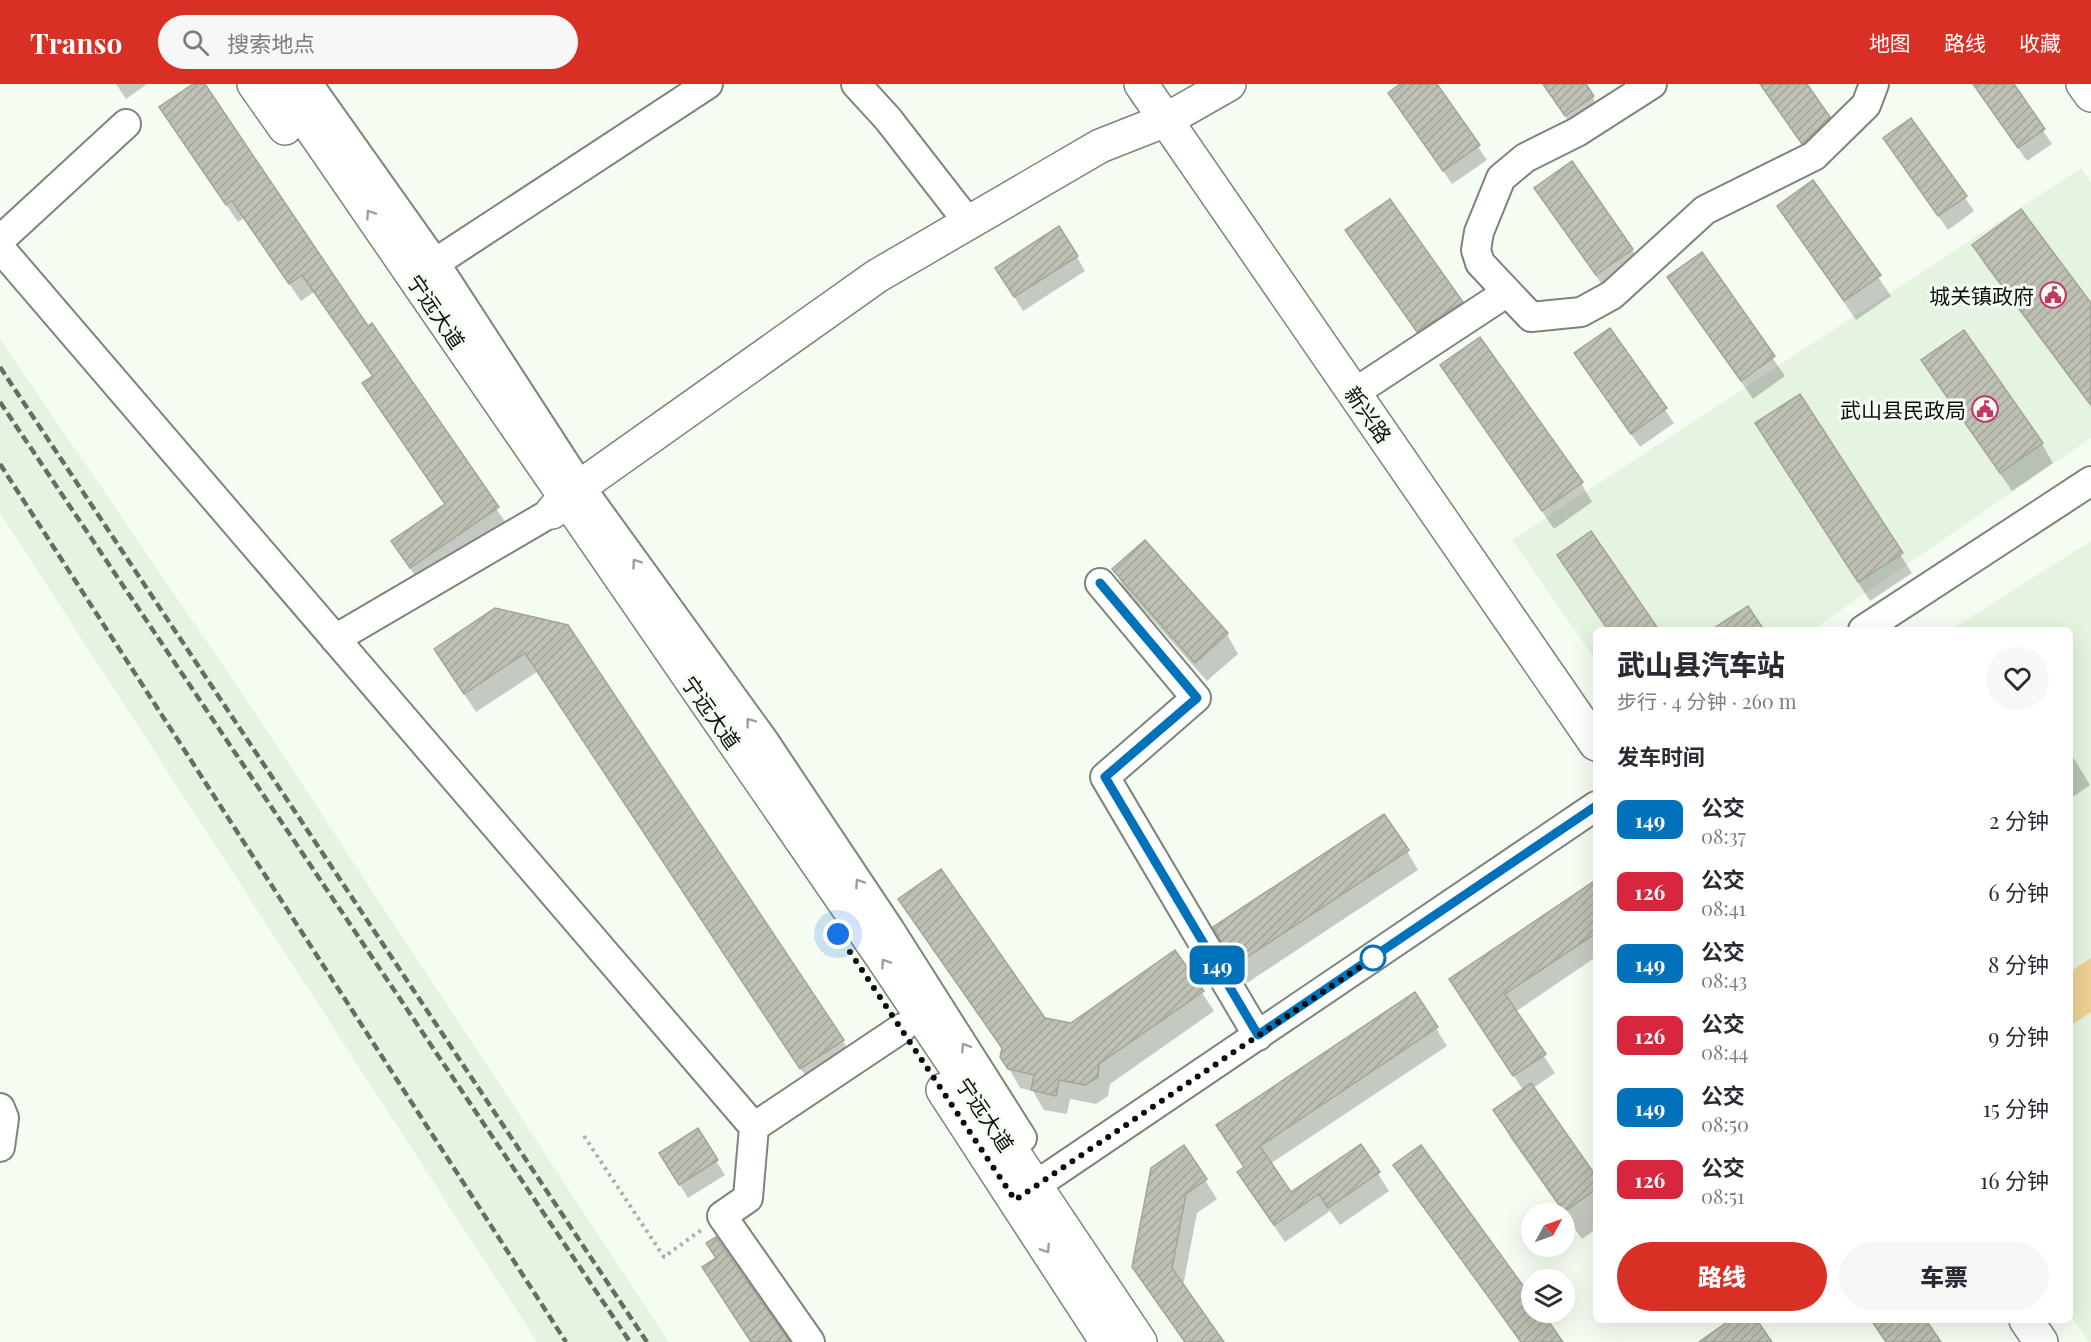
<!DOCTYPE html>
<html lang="zh">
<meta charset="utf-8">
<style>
:root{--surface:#fff;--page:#f7f7f7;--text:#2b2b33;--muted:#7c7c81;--accent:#d93025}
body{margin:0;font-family:"Playfair Display","Noto Sans SC",serif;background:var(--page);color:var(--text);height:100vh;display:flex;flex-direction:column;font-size:22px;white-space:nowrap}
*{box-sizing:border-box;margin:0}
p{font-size:20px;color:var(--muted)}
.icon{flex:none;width:33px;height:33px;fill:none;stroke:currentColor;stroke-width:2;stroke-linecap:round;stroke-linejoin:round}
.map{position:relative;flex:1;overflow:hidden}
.side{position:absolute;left:1593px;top:543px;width:480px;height:696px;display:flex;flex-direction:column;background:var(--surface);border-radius:9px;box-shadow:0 6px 24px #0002}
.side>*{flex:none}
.badge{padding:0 12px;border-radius:9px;font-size:21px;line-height:39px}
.needle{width:39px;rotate:50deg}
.fabs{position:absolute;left:1521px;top:1119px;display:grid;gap:12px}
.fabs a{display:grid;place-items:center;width:54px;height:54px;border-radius:50%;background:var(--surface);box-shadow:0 6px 24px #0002;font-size:30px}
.you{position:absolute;width:30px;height:30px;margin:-15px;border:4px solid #fff;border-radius:50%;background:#1a73e8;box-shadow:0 0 0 9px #1a73e833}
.map>.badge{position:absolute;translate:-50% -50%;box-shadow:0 0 0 3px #fff}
h2{padding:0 24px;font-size:22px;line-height:54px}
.round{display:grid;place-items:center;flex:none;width:63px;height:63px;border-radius:32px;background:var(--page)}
.summary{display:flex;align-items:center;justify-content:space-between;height:102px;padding:0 24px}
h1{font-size:28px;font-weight:800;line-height:45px}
.primary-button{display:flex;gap:12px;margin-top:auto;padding:12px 24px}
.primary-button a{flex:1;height:69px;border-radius:36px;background:var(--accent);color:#fff;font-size:24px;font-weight:800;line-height:69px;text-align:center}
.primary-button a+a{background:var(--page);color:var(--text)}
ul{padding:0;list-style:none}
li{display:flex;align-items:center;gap:18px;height:72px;padding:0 24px}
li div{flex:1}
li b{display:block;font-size:22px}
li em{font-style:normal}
li .badge{min-width:66px;font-weight:700;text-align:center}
header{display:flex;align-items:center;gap:36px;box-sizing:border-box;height:84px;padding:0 30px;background:var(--accent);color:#fff}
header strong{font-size:28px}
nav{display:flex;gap:33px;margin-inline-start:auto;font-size:21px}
.search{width:420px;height:54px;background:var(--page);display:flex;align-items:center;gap:15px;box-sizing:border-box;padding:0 21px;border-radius:33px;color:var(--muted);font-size:22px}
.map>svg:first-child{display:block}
.built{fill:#e5f3e1}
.park{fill:#eed092}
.shadow{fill:#0003}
.building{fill:url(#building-hatch);stroke:#a4a599;stroke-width:1.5}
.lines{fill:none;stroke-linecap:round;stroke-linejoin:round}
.minor-casing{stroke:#7d847b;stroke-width:32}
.major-casing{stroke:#7d847b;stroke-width:36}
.path{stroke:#a9b0a7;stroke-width:4;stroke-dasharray:3 4.5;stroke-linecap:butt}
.minor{stroke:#fff;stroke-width:28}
.major{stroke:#fff;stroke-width:33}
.rail{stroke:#676c65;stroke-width:4.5;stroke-dasharray:9 4.5;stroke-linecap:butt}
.oneway{stroke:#9d9f9d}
.line-casing{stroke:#fff;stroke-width:14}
.line{stroke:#0072bc;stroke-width:9}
.walk{stroke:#0b0e0a;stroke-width:6;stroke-dasharray:0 10.8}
.stop-dot{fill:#fff;stroke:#0072bc;stroke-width:3}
.labels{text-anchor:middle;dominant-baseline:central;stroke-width:6;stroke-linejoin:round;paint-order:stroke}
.poi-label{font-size:21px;fill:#0b0e0a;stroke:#f5fdf2;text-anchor:end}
.street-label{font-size:21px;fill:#0b0e0a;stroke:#f5fdf2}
</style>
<header>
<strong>Transo</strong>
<div class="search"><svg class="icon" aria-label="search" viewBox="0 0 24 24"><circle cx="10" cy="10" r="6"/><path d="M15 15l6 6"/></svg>搜索地点</div>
<nav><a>地图</a><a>路线</a><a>收藏</a></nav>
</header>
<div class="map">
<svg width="2091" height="1258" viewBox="0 0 2091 1258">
<defs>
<pattern id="building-hatch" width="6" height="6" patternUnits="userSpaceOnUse" patternTransform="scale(1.5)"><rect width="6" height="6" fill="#bfc0b4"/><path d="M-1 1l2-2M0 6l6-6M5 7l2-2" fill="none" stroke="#a3a499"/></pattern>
</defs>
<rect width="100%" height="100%" fill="#f5fdf2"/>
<!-- built -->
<path class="built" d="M 2081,84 L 2091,98 L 2091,354 L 1812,546 L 1596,546 L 1596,577 L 1512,456 Z
M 0,255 L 248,618 L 669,1258 L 537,1258 L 0,429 Z
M 2091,457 L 2091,1258 L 2089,1258 L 2070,1230 L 2070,546 L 1950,546 Z"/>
<!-- park -->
<path class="park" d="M 2091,874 L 2091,928 L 2070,942 L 2070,888 Z"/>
<!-- shadow -->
<path class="shadow" d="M 116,0 L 147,0 L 126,15 Z
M 195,0 L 203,0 L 367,244 L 372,241 L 508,442 L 421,501 L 393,457 L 445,421 L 374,318 L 364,300 L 373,294 L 314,208 L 301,217 L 244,134 L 238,138 L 171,41 L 161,24 Z
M 1403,0 L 1435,0 L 1487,76 L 1452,100 L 1390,9 Z
M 1542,0 L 1584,0 L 1601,27 L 1575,46 Z
M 1760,0 L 1805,0 L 1837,48 L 1811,73 Z
M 1973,0 L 2012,0 L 2052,60 L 2027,77 Z
M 1911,36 L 1974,127 L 1948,146 L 1885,55 Z
M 1813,98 L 1891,212 L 1856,236 L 1779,122 Z
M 1545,118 L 1632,165 L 1640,180 L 1605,205 Z
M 1347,146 L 1461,219 L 1472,238 L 1429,266 Z
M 1974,162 L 2091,221 L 2091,323 L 1985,181 Z
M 1701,170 L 1785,292 L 1753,315 L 1669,193 Z
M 1077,173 L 1085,187 L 1023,227 L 1005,198 Z
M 1610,246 L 1674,339 L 1640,363 L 1576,270 Z
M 1923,277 L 2042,360 L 2053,379 L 2012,407 Z
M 1442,282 L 1581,399 L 1592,418 L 1554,445 Z
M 1800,312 L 1912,489 L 1870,517 L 1768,358 Z
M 1145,458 L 1227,550 L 1238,570 L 1207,597 L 1125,505 L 1114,486 Z
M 1559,471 L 1656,545 L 1662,546 L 1608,546 Z
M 495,526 L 843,957 L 854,976 L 813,1003 L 537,588 L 476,628 L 447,584 Z
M 2070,668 L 2090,701 L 2070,715 Z
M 1407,767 L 1418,786 L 1247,899 L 1215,843 Z
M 1596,798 L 1596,873 L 1515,928 L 1555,989 L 1533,1004 L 1596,1095 L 1596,1145 L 1582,1155 L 1511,1055 L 1495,1026 L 1523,1006 L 1451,896 Z
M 900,816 L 1044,935 L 1071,941 L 1175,868 L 1214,927 L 1110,1000 L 1108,1012 L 1096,1020 L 1070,1015 L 1067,1030 L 1044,1026 L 1033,1007 L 1020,1004 L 1002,972 L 1003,967 Z
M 1415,911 L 1447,962 L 1270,1080 L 1291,1110 L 1360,1062 L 1389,1107 L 1340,1141 L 1330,1127 L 1285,1158 L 1249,1106 L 1239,1088 L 1245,1084 L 1218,1041 Z
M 697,1046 L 725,1091 L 688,1114 L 669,1083 Z
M 1184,1063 L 1217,1115 L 1197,1129 L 1183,1202 L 1222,1258 L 1184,1258 L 1134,1183 Z
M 1395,1081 L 1532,1228 L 1561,1258 L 1520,1258 Z"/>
<!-- building -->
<path class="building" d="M 193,0 L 205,0 L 368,242 L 372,239 L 499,423 L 410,484 L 391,457 L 445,420 L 362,299 L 373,292 L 302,191 L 289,200 L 232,117 L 226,121 L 159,23 Z
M 1400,0 L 1437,0 L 1480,61 L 1443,87 L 1388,9 Z
M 1543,0 L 1586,0 L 1594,12 L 1565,32 Z
M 1760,0 L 1807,0 L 1830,33 L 1802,60 Z
M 1973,0 L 2014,0 L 2045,45 L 2018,64 Z
M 1911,34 L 1967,112 L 1938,132 L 1883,54 Z
M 1572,77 L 1633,165 L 1596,191 L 1534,104 Z
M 1813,96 L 1881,191 L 1844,217 L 1777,122 Z
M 1390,115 L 1463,218 L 1417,248 L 1345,146 Z
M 2021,125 L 2091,219 L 2091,321 L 1972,161 Z
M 1059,142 L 1078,172 L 1014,213 L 995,184 Z
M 1702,168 L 1775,272 L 1741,297 L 1667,193 Z
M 1610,244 L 1667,324 L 1631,350 L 1574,269 Z
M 1964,246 L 2043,359 L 2000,389 L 1921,276 Z
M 1480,253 L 1583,398 L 1542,427 L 1440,281 Z
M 1800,310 L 1903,469 L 1858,498 L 1755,339 Z
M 1591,447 L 1659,546 L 1608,546 L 1557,471 Z
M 1145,456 L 1228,549 L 1195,579 L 1112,485 Z
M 1748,522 L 1764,546 L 1711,546 Z
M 495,524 L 568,541 L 844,956 L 800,985 L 525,569 L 464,610 L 434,565 Z
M 1384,730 L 1409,766 L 1235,881 L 1213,843 Z
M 941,785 L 1045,934 L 1071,939 L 1175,866 L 1204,907 L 1099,980 L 1098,993 L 1085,1001 L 1059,996 L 1056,1012 L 1031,1006 L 1034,991 L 1008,985 L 1000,973 L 1002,964 L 898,815 Z
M 1596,796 L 1596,849 L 1505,910 L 1546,970 L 1513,992 L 1449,895 Z
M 1415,908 L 1438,943 L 1260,1062 L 1291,1108 L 1361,1060 L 1380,1088 L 1328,1124 L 1319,1110 L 1274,1141 L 1237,1088 L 1244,1083 L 1216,1041 Z
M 1531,999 L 1596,1092 L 1596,1105 L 1564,1128 L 1493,1026 Z
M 698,1044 L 718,1076 L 679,1101 L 659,1069 Z
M 1184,1061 L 1207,1095 L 1186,1110 L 1172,1184 L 1224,1258 L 1185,1258 L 1132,1183 L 1151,1084 Z
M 1421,1061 L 1532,1214 L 1532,1228 L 1542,1228 L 1563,1258 L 1521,1258 L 1393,1081 Z
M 716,1153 L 790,1258 L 751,1258 L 702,1183 L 716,1174 L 706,1159 Z
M 1730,1236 L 1757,1236 L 1772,1258 L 1699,1258 Z
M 1871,1236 L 1926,1236 L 1941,1258 L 1886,1258 Z"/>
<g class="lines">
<!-- minor casing -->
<g class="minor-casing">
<path id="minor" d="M 308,0 L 435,179 L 581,404 L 764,657 L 890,846 L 1022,1054
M 856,0 L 888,35 L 968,138
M 1652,0 L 1577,48 L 1525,74 L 1501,94 L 1479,148 L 1476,166 L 1480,179 L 1531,233 L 1581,228 L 1612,211 L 1705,126 L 1814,72 L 1866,21 L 1874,0
M 0,156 L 126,40
M 0,164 L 754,1043 L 748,1114 L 722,1132 L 810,1258
M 435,179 L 708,0
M 1354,309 L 1506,209
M 1100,499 L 1196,614 L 1105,693 L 1258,952
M 1863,546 L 2091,397
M 335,555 L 552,428
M 0,1024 L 4,1034 L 0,1063
M 754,1043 L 902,944
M 1017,1114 L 1596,722"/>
</g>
<!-- major casing -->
<g class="major-casing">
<path id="major" d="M 254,0 L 285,44
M 281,0 L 882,873 L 1140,1258
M 1141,0 L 1596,660
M 2083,0 L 2091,11
M 552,428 L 564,414 L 877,192 L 1100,62 L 1166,36 L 1229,0
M 943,1006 L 1107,1258
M 2026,1236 L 2041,1258"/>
</g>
<!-- path -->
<path class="path" d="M 584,1052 L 664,1173 L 704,1144"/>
<!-- minor -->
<use href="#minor" class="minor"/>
<!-- major -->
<use href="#major" class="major"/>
<!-- rail -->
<path class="rail" d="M 0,283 L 647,1258
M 0,318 L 630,1258
M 0,380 L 566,1258"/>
</g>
<!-- one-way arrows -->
<defs><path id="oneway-chevron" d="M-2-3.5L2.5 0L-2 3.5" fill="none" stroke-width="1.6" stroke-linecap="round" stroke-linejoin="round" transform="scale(1.5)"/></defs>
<g class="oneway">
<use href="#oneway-chevron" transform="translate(370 130) rotate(-124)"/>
<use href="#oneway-chevron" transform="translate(636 479) rotate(-126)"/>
<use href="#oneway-chevron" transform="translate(750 638) rotate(-126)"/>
<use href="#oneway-chevron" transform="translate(859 799) rotate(-124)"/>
<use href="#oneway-chevron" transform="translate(885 879) rotate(-124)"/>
<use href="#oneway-chevron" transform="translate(965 963) rotate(-122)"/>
<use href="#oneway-chevron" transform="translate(1046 1165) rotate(57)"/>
</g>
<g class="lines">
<!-- line casing -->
<g class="line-casing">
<path id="line" d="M 1100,499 L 1197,614 L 1105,693 L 1258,951 L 1596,722"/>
</g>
<!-- line -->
<use href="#line" class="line"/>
<!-- walk -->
<path class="walk" d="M 838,850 L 1015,1116 L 1373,874"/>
</g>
<!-- icons -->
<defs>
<g id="civic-ring" transform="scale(1.35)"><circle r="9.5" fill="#f5fdf2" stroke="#c23567" stroke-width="1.5"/><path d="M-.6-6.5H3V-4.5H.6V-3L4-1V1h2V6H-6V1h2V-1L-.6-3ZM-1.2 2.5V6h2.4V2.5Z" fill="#c23567"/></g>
</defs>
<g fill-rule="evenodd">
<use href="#civic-ring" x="2053" y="211"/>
<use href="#civic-ring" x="1985" y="325"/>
</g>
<!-- markers -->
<circle class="stop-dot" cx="1373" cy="874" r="12"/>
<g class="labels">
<!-- poi labels -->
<g class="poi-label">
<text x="2034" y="211">城关镇政府</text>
<text x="1966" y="325">武山县民政局</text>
</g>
<!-- street labels -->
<g class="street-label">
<text transform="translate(437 227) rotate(56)">宁远大道</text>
<text transform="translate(1369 330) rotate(55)">新兴路</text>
<text transform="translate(712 628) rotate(55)">宁远大道</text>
<text transform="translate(986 1030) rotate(56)">宁远大道</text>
</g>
</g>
</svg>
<div class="fabs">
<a><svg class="needle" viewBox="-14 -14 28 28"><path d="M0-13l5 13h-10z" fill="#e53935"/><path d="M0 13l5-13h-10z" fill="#7c7c81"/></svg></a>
<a><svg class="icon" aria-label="layers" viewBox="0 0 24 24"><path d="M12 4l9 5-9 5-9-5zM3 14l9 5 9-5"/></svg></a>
</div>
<div class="you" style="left:838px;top:850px"></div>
<b class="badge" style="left:1217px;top:881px;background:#0072bc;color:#fff">149</b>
<section class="side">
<div class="summary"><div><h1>武山县汽车站</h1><p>步行 · 4 分钟 · 260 m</p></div><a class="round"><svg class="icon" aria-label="heart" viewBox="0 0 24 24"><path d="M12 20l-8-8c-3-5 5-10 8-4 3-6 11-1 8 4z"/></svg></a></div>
<h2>发车时间</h2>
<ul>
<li><span class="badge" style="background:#0072bc;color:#fff">149</span><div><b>公交</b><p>08:37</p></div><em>2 分钟</em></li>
<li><span class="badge" style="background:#d7263d;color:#fff">126</span><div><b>公交</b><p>08:41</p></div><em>6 分钟</em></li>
<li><span class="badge" style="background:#0072bc;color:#fff">149</span><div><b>公交</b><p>08:43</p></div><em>8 分钟</em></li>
<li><span class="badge" style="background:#d7263d;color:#fff">126</span><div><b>公交</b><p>08:44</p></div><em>9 分钟</em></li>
<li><span class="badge" style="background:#0072bc;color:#fff">149</span><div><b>公交</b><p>08:50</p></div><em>15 分钟</em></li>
<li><span class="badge" style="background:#d7263d;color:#fff">126</span><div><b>公交</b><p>08:51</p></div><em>16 分钟</em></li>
</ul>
<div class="primary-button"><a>路线</a><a>车票</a></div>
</section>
</div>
